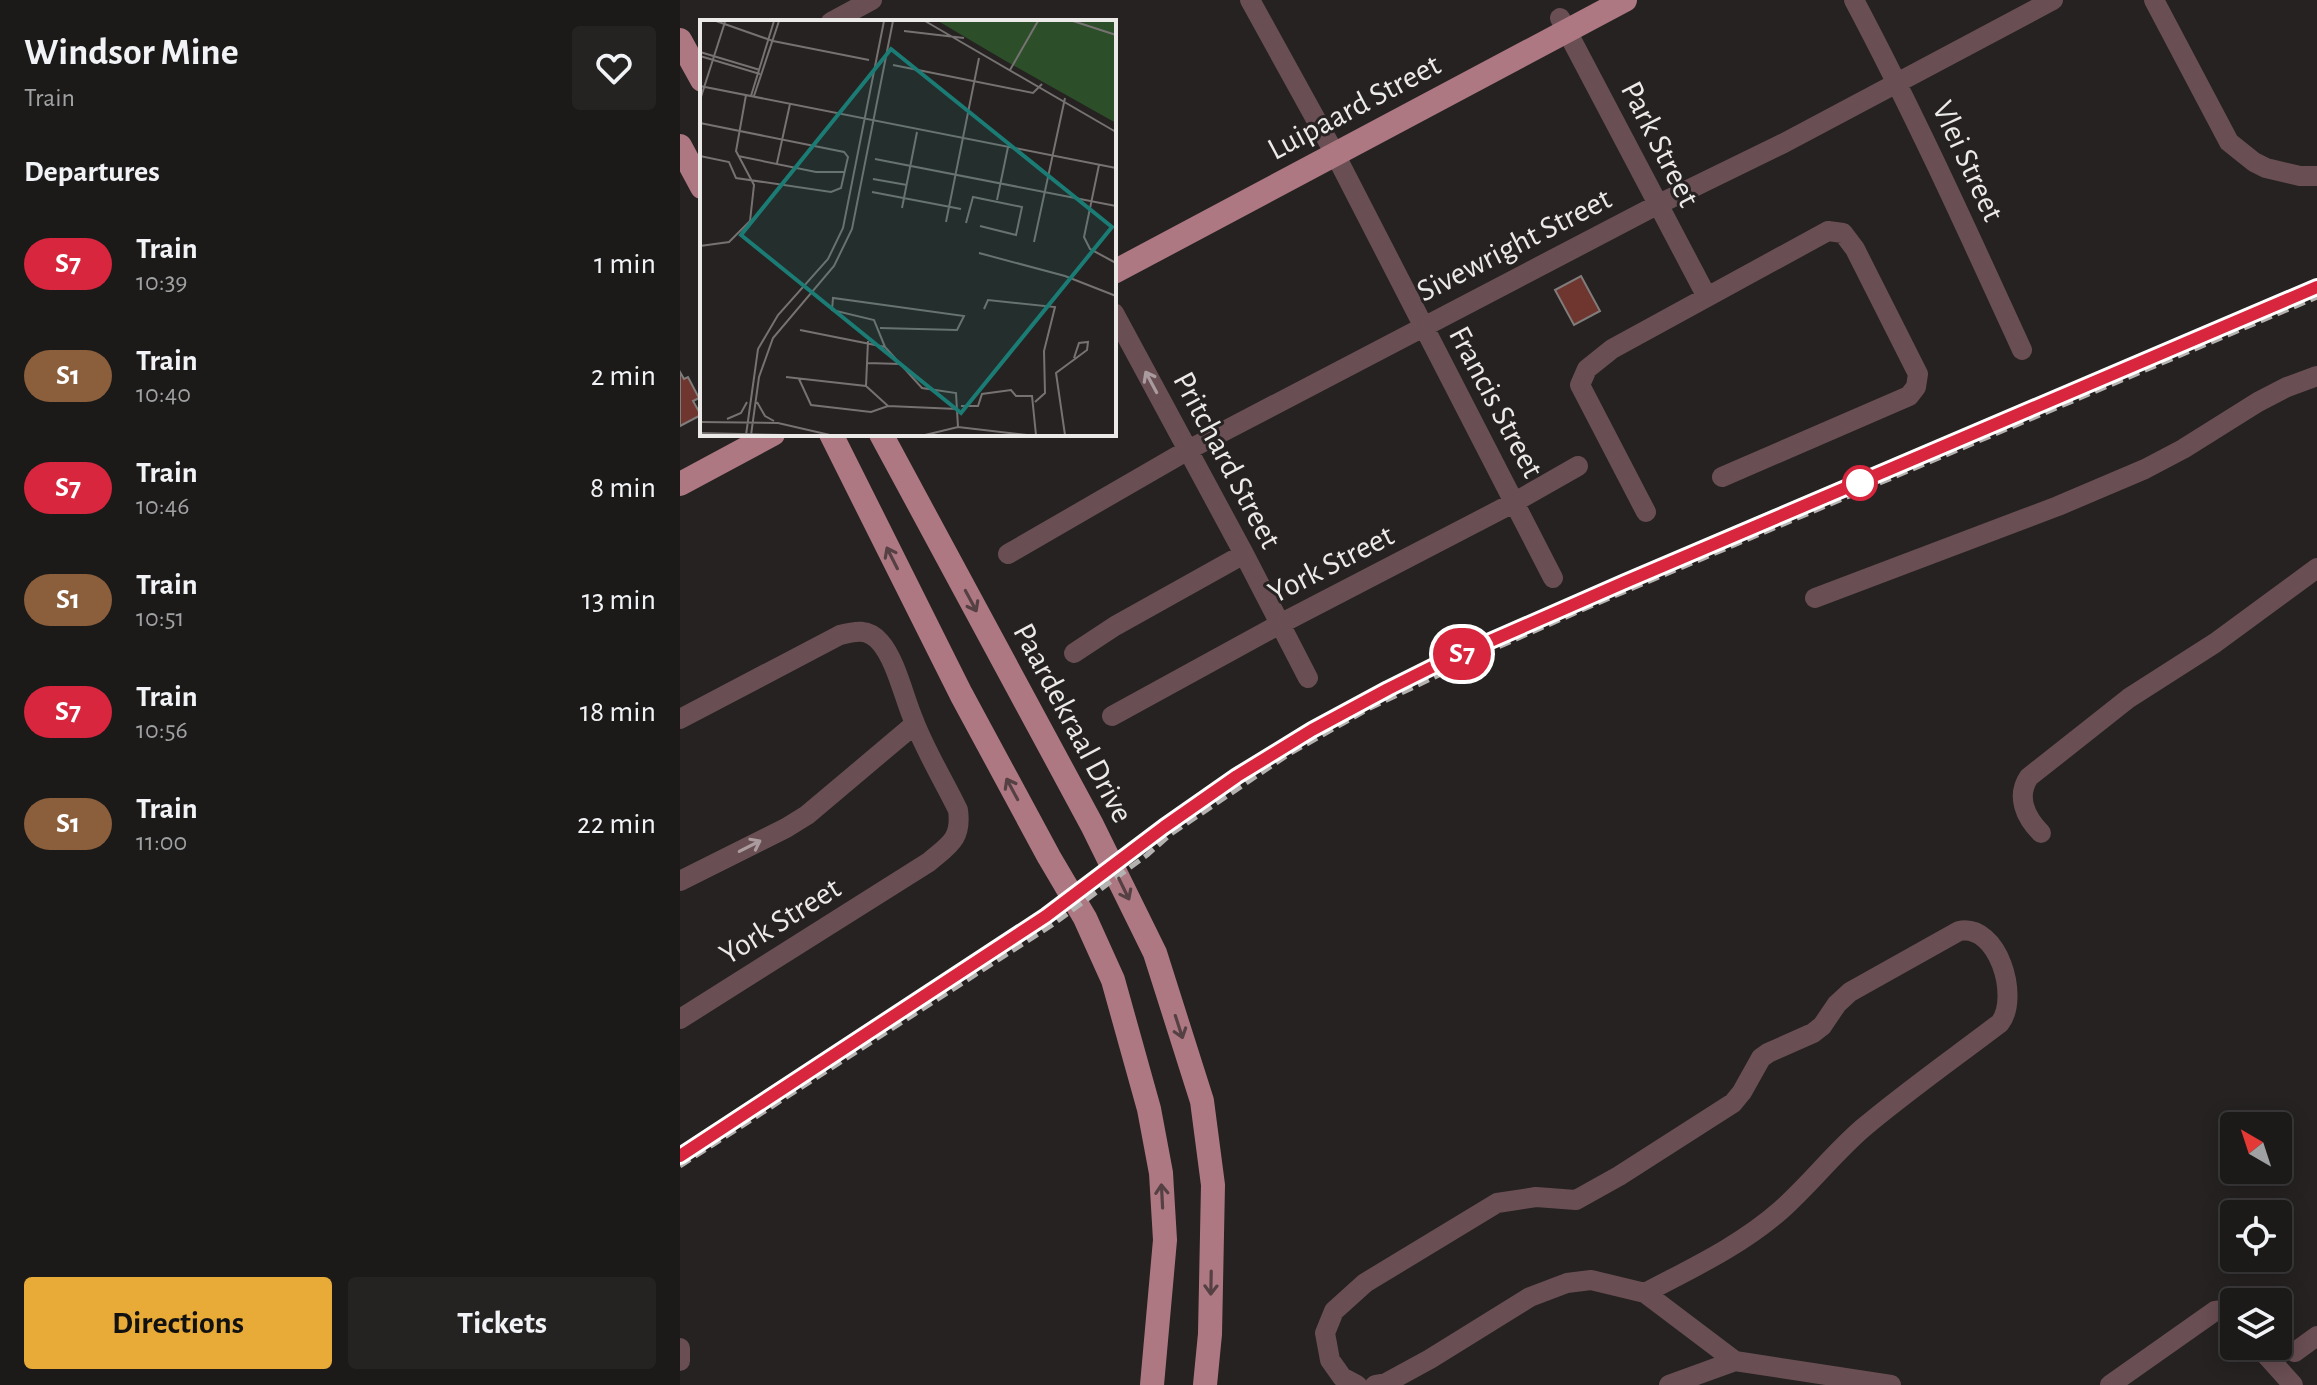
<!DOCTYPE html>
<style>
:root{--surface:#1c1a19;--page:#252322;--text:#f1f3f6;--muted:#a0a1a2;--line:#3a3838;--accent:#e9ab38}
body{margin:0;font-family:"Alegreya Sans",sans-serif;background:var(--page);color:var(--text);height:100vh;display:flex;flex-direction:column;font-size:30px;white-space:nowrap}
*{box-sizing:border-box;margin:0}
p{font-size:26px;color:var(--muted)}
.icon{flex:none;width:44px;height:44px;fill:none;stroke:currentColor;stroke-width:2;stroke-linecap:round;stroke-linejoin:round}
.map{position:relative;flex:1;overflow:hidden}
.panel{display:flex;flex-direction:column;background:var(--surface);width:680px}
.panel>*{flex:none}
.badge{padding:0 16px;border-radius:26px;font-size:28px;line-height:52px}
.needle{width:52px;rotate:321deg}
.tools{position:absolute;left:1540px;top:1112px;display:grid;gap:16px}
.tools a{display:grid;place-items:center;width:72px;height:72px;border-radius:8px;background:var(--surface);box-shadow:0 4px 20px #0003,0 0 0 2px var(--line);font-size:40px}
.map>.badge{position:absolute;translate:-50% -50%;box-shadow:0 0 0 4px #fff}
h2{padding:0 24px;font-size:30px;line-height:72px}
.round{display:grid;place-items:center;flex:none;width:84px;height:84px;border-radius:8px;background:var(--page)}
.summary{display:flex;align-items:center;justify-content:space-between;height:136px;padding:0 24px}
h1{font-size:38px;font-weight:700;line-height:60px}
.primary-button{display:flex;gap:16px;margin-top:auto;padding:16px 24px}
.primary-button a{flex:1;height:92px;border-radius:8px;background:var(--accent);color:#111;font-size:32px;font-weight:700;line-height:92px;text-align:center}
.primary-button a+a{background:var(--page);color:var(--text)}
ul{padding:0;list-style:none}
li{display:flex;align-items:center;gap:24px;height:112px;padding:0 24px}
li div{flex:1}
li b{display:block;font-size:30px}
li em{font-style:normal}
li .badge{min-width:88px;font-weight:700;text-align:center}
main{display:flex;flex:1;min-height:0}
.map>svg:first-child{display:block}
.building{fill:#6e362e;stroke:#807c7c;stroke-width:2}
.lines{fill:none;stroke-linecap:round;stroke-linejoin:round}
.minor{stroke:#694e53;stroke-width:20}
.major{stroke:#ae7883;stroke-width:24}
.rail{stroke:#b4b2b1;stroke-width:5;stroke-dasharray:12 6;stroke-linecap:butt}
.oneway{stroke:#aa9c9e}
.oneway2{stroke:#554043}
.line-casing{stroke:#fff;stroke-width:18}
.line{stroke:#d7263d;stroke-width:12}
.stop-dot{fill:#fff;stroke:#d7263d;stroke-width:4}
.labels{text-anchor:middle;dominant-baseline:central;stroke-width:6;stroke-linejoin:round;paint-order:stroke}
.street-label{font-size:32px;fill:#eceae9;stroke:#252221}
.inset-road{fill:none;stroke:#757271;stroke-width:2}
.view{fill:#1a7c74;fill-opacity:0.15;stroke:#1a7c74;stroke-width:4}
.inset-edge{fill:none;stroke:#eceae9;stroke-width:4}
</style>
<main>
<section class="panel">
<div class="summary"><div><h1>Windsor Mine</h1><p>Train</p></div><a class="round"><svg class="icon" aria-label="heart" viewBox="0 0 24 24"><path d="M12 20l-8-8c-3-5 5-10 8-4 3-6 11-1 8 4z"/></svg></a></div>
<h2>Departures</h2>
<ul>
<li><span class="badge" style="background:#d7263d;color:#fff">S7</span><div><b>Train</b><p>10:39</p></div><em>1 min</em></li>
<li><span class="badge" style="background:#8b5e3c;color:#fff">S1</span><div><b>Train</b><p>10:40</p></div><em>2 min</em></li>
<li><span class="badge" style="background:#d7263d;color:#fff">S7</span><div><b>Train</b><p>10:46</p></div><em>8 min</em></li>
<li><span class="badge" style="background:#8b5e3c;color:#fff">S1</span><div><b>Train</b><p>10:51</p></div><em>13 min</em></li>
<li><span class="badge" style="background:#d7263d;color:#fff">S7</span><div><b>Train</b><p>10:56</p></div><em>18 min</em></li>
<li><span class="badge" style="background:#8b5e3c;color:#fff">S1</span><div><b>Train</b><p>11:00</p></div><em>22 min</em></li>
</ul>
<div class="primary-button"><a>Directions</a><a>Tickets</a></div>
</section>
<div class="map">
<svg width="1637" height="1385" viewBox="0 0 1637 1385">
<rect width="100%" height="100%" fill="#252221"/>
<!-- building -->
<path class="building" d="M 901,276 L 920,311 L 894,325 L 875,290 Z
M 0,372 L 4,379 L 8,377 L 19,398 L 13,401 L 21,415 L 0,426 Z"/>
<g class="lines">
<!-- minor -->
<path class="minor" d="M 570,0 L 655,154 L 873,578
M 1174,0 C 1235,115 1288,232 1342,350
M 1474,0 L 1549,142 L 1574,162 L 1586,168 L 1620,176 L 1637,176
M 880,18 L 1027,297
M 151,22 L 192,0
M 434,313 L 564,554 L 628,678
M 966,512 L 900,385 L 907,369 L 932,349 L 1148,231 L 1163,233 L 1175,249 L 1238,374 L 1236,387 L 1229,396 L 1042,477
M 328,554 L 508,450 L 977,205 L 1104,143 L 1373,0
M 1135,598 L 1378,506 L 1465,469 L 1503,449 L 1578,402 L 1607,387 L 1637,376
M 394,653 L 435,626 L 564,554
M 432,716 L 600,624 L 835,502 L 898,466
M 0,719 L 160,635 C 175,631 188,628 200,642 C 216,660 224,698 234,721 C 246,752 264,781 278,810 C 282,839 269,845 249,862 L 0,1019
M 1361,833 C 1345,817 1336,796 1349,777 L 1449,698 L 1535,643 L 1637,568
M 0,881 L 106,828 L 127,815 L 235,724
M 1578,1346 L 1613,1385
M 0,1348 L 0,1361
M 1615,1352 L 1637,1336
M 677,1385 L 662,1377 L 650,1360 L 645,1333 L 654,1311 L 685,1283 L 817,1203 L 856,1197 L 896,1200 L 939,1176 L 1053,1103 L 1062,1092 L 1081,1058 L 1088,1053 L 1133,1033 L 1142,1026 L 1157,1004 L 1170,992 L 1279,931 C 1318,923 1340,997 1320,1023 C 1274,1058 1227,1091 1183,1128 C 1154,1153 1130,1184 1101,1210 C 1060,1246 1012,1268 965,1293
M 695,1385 L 706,1383 L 750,1359 L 850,1297 L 887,1283 L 911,1280 L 965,1293 L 1055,1361
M 989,1385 L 1055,1361 L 1211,1385
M 1430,1385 L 1535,1311 L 1543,1310 L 1554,1319"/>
<!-- major -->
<path class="major" d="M 0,40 L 22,80
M 0,146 L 22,187
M 434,272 L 945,0
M 151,434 L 281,694 L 369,857 L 405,918 L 433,980 L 469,1109 L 481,1173 L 485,1240 L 472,1385
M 201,434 L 412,825 L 475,953 L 522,1101 L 533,1185 L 530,1334 L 525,1385
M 0,484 L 93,434"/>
<!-- rail -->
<path class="rail" d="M 0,1166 L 372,925 L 467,855 L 491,834 L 609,754 L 690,708 L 809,651 L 913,605 L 1637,297"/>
</g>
<!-- one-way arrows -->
<defs><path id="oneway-shaft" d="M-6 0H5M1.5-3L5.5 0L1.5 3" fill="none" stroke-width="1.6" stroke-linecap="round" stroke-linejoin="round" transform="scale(2)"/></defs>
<g class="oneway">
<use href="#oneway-shaft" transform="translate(471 382) rotate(-118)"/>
<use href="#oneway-shaft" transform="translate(70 846) rotate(-27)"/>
</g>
<g class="oneway2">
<use href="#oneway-shaft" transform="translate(212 558) rotate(-117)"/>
<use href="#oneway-shaft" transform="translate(291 601) rotate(62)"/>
<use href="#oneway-shaft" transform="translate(332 789) rotate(-118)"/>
<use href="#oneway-shaft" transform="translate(444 889) rotate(64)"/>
<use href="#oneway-shaft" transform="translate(499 1027) rotate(72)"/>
<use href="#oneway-shaft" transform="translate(482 1196) rotate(-93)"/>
<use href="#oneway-shaft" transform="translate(531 1283) rotate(91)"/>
</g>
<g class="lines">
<!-- line casing -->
<g class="line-casing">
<path id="line" d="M 0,1156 L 366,916 L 484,827 L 557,776 L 632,730 L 708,689 L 760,663 L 945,582 L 1637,287"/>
</g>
<!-- line -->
<use href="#line" class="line"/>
</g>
<!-- markers -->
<circle class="stop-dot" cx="1180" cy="483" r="16"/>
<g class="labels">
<!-- street labels -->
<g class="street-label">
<text transform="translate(674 107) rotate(-28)">Luipaard Street</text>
<text transform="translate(980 144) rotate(63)">Park Street</text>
<text transform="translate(1288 161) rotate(65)">Vlei Street</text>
<text transform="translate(834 245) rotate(-27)">Sivewright Street</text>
<text transform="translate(816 402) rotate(62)">Francis Street</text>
<text transform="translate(547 460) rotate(62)">Pritchard Street</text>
<text transform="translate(651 564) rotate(-27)">York Street</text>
<text transform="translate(393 723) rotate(62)">Paardekraal Drive</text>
<text transform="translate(100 921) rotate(-32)">York Street</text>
</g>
</g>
<!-- overview -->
<g transform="translate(20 20)">
<rect width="416" height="416" fill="#252221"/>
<path d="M 238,1 L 416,1 L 416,103 L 304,40 Z" fill="#2c4f29"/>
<path class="inset-road" d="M 16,1 L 73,21 L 169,40M 225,1 L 416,112M 373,1 L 416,15M 204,11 L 264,18M 0,32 L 60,50M 0,36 L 60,54M 193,45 L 333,73 L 342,64M 310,50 L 338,1M 0,66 L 416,148M 51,76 L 74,1M 54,76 L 79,1M 0,80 L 25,2M 0,103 L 144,132 L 148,137 L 141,168 L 131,172 L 36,158 L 29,142 L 0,136M 38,136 L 116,152 L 144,152M 175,139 L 416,186M 77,143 L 90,84M 399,145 L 384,217 L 390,229 L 416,243M 173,159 L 207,165M 172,172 L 261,189M 297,180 L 308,127M 202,188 L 217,112M 246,202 L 279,38M 266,203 L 273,177 L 322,187 L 316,215 L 280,206M 334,222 L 365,78M 0,226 L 29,222 L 50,201 L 54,165 L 36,131 L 46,75M 279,233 L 365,256 L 416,276M 284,289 L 288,280 L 355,287 L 344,331 L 345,373 L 335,382M 180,308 L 257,310 L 264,296 L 133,278 L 132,290 L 174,300 L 185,327M 100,310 L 185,327 L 222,368 L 256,373 L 258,407M 167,343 L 201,344M 86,357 L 166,366 L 188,386M 99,359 L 111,385 L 171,392 L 188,386 L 257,389M 166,366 L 168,321M 57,382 L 65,396 L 74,401M 261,386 L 278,386 L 282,374 L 311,370 L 316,376 L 332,376 L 336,415M 27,399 L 41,393 L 47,382M 0,402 L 78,403 L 130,415M 0,413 L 86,415M 46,415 L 58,329 L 78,295 L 128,239 L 143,208 L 184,1M 51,415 L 59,357 L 73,318 L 134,246 L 152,209 L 193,1M 225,415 L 258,407 L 327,415M 365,415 L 356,353 L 387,330 L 388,322 L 379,323 L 374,338"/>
<path class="view" d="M 191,29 L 412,207 L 261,393 L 41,215 Z"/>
<rect width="416" height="416" class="inset-edge"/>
</g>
</svg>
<div class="tools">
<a><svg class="needle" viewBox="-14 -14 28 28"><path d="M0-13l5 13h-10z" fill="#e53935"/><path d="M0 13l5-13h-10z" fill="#a0a1a2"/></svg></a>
<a><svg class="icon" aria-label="locate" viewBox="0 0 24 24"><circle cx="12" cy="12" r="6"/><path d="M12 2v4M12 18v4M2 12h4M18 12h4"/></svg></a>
<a><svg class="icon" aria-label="layers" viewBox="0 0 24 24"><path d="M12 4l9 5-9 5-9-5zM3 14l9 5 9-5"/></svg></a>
</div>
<b class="badge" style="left:782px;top:654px;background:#d7263d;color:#fff">S7</b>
</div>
</main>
